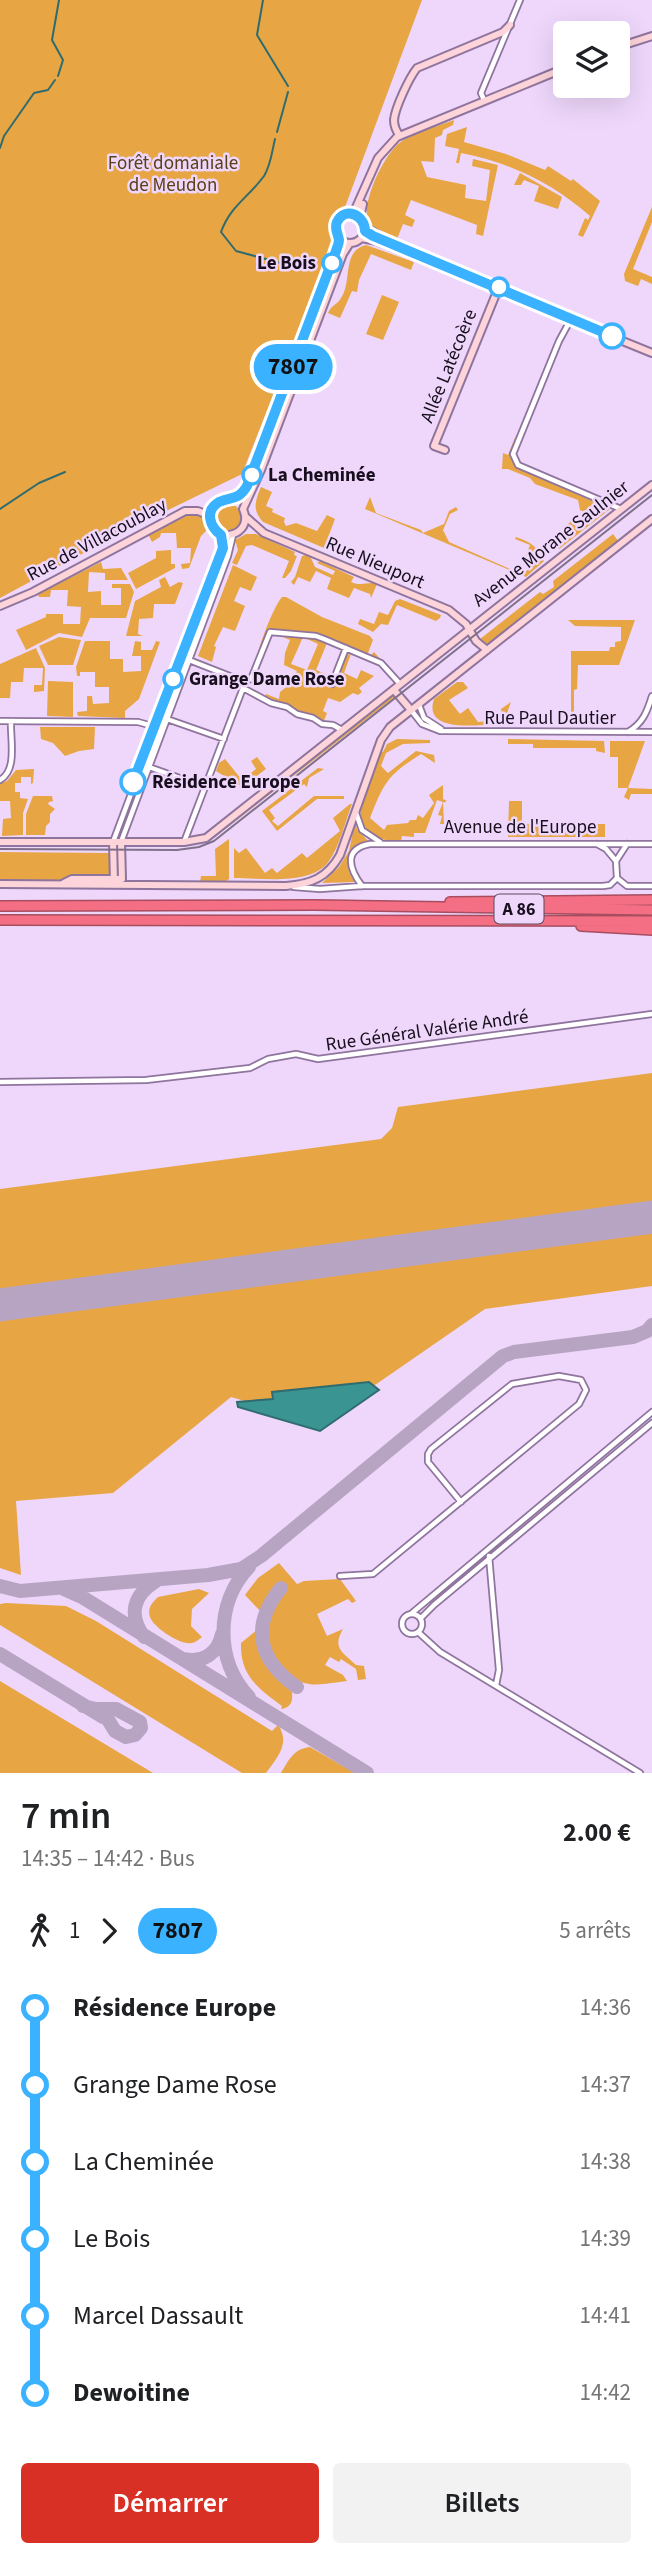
<!DOCTYPE html>
<html lang="fr">
<meta charset="utf-8">
<style>
:root{--surface:#fff;--page:#f2f2f2;--text:#202124;--muted:#757577;--accent:#d93025}
body{margin:0;font-family:"Source Sans 3",sans-serif;background:var(--page);color:var(--text);height:100vh;display:flex;flex-direction:column;font-size:26px;white-space:nowrap}
*{box-sizing:border-box;margin:0}
p{font-size:23px;color:var(--muted)}
.icon{flex:none;width:38px;height:38px;fill:none;stroke:currentColor;stroke-width:2;stroke-linecap:round;stroke-linejoin:round}
.map{position:relative;height:1773px;overflow:hidden}
.panel{display:flex;flex-direction:column;background:var(--surface);flex:1}
.panel>*{flex:none}
.badge{padding:0 14px;border-radius:23px;font-size:24px;line-height:46px}
.controls{position:absolute;left:553px;top:21px;display:grid;gap:14px}
.controls a{display:grid;place-items:center;width:77px;height:77px;border-radius:7px;background:var(--surface);box-shadow:0 7px 28px #0002;font-size:35px}
.map>.badge{position:absolute;translate:-50% -50%;box-shadow:0 0 0 4px #fff}
.legs{display:flex;align-items:center;gap:10px;height:77px;padding:0 21px;font-size:23px}
.legs p{margin-inline-start:auto}
.headline{display:flex;align-items:center;justify-content:space-between;height:119px;padding:0 21px}
h1{font-size:38px;font-weight:600;line-height:52px}
.button{display:flex;gap:14px;margin-top:auto;padding:14px 21px}
.button a{flex:1;height:80px;border-radius:7px;background:var(--accent);color:#fff;font-size:28px;font-weight:600;line-height:80px;text-align:center}
.button a+a{background:var(--page);color:var(--text)}
ul{padding:0 21px;list-style:none}
li{display:flex;align-items:center;gap:24px;height:77px;font-size:26px}
li i{display:grid;place-items:center;width:10px;height:100%;margin:0 9px;background:currentColor}
li i::after{content:'';width:18px;height:18px;margin:-9px;border:5px solid;border-radius:50%;background:var(--surface)}
li p{margin-inline-start:auto}
li:first-child i{background:linear-gradient(#0000 50%,currentColor 0)}
li:last-child i{background:linear-gradient(currentColor 50%,#0000 0)}
.map>svg:first-child{display:block}
.green{fill:#e7a544;fill-rule:evenodd}
.water{fill:#3a9492;stroke:#306c6f;stroke-width:2}
.lines{fill:none;stroke-linecap:round;stroke-linejoin:round}
.stream{stroke:#306c6f;stroke-width:2}
.taxiway{stroke:#b7a4c2;stroke-width:14}
.runway{stroke:#b7a4c2;stroke-width:33}
.street-casing{stroke:#8f749d;stroke-width:8}
.secondary-casing{stroke:#8f749d;stroke-width:10}
.highway-casing{stroke:#a74d5f;stroke-width:12}
.street{stroke:#fff;stroke-width:4.5}
.secondary{stroke:#fcd4da;stroke-width:6}
.highway{stroke:#f46f83;stroke-width:9}
.tram{stroke:#807089;stroke-width:2}
.line-1-casing{stroke:#fff;stroke-width:16}
.line-1{stroke:#3bb2ff;stroke-width:10}
.stop-1-dot{fill:#fff;stroke:#3bb2ff;stroke-width:3.5}
.labels{text-anchor:middle;dominant-baseline:central;stroke-width:5;stroke-linejoin:round;paint-order:stroke}
.shield{fill:#eed7fb;stroke:#584a60;stroke-width:2}
.shield-label{font-size:18px;font-weight:bold;fill:#180e1d}
.park-label{font-size:19px;fill:#5c4017;stroke:#eed7fb}
.stop-label{font-size:19px;font-weight:bold;fill:#180e1d;stroke:#eed7fb;text-anchor:start}
.street-label{font-size:19px;fill:#180e1d;stroke:#eed7fb}
</style>
<div class="map">
<svg width="652" height="1773" viewBox="0 0 652 1773">
<rect width="100%" height="100%" fill="#eed7fb"/>
<!-- green -->
<path class="green" d="M 0,0 L 422,0 L 309,304 L 242,474 L 119,534 L 0,598 Z
M 454,120 L 453,125 L 443,130 L 442,135 L 435,138 L 434,162 L 421,161 L 427,177 L 466,185 L 465,198 L 486,201 L 490,170 L 472,166 L 473,159 L 498,165 L 483,236 L 476,234 L 477,225 L 411,200 L 405,215 L 415,220 L 412,227 L 403,224 L 397,239 C 389,237 377,234 372,229 C 355,212 383,157 398,144 C 413,132 436,127 454,120 Z
M 467,127 L 464,142 L 506,154 L 545,170 L 548,166 L 571,181 L 573,179 L 600,201 L 583,237 L 578,235 L 585,218 L 588,220 L 590,216 C 551,182 511,163 461,153 L 459,163 L 456,163 L 459,149 L 445,146 L 447,134 Z
M 520,173 L 562,197 L 558,209 L 534,201 L 539,186 L 524,180 L 521,185 L 514,185 Z
M 652,207 L 652,222 L 633,269 L 652,277 L 652,284 L 641,279 L 638,286 L 625,281 L 624,274 Z
M 366,245 L 414,262 L 411,270 L 371,254 L 359,280 L 357,292 L 352,291 L 340,318 L 328,313 C 331,306 334,306 339,301 C 354,283 340,252 366,245 Z
M 382,295 L 399,302 L 383,340 L 366,334 Z
M 516,435 L 511,454 L 516,466 L 610,509 L 559,549 L 555,544 L 552,549 L 547,548 C 552,542 557,542 562,537 C 569,530 564,524 575,519 L 582,522 L 586,518 L 586,513 L 580,510 L 578,500 L 535,484 L 530,478 L 508,469 L 502,469 L 503,453 L 508,455 Z
M 261,487 L 272,492 L 266,506 L 273,509 L 272,512 L 285,518 L 284,522 L 286,526 L 296,523 L 317,531 L 327,515 L 335,519 L 324,548 L 263,522 C 252,510 255,501 261,487 Z
M 370,497 L 376,513 L 421,530 L 423,533 L 444,524 L 449,511 L 456,507 L 458,510 L 450,514 L 443,530 L 449,542 L 517,572 L 525,572 L 532,567 L 532,563 L 525,558 L 530,545 L 515,539 L 516,537 C 531,542 539,548 544,561 L 526,577 L 365,509 Z
M214 518a14 14 0 1 1 28 0a14 14 0 1 1-28 0Z
M 198,514 L 204,517 L 207,530 L 201,536 L 189,568 L 182,569 L 181,564 L 190,563 L 191,548 L 177,548 L 176,533 L 161,533 L 160,537 L 152,542 L 148,534 L 184,516 Z
M 246,534 L 256,534 L 295,552 L 294,555 L 297,556 L 291,571 L 285,578 L 282,578 L 289,561 L 252,545 L 246,546 L 237,565 L 232,563 L 238,550 L 235,540 Z
M 613,534 L 619,542 L 491,644 L 483,643 L 480,639 L 540,592 L 543,594 L 554,587 L 553,581 Z
M 171,550 L 171,564 L 175,564 L 175,568 L 136,589 L 128,573 L 156,558 L 156,551 Z
M 306,555 L 311,558 L 315,567 L 333,575 L 335,571 L 317,563 L 320,561 L 354,577 L 351,582 C 363,587 367,581 377,584 L 371,598 L 370,594 L 354,588 L 349,598 L 327,589 L 331,578 L 316,571 L 310,582 L 298,577 L 294,585 L 291,582 L 295,577 L 302,556 Z
M 101,562 L 103,569 L 121,568 L 128,580 L 105,580 L 105,573 L 89,572 L 88,592 L 101,591 L 101,605 L 121,605 L 121,588 L 112,588 L 112,584 L 130,584 L 134,592 L 126,618 L 90,618 L 82,637 L 59,633 L 26,650 L 16,630 L 46,617 L 46,614 L 63,614 L 63,624 L 80,624 L 81,607 L 67,606 L 68,590 L 51,590 L 50,597 L 39,597 L 38,594 Z
M 233,565 L 257,577 L 251,591 L 240,587 L 234,601 L 245,606 L 235,631 L 223,627 L 214,646 L 216,647 L 212,662 L 198,656 Z
M 165,577 L 170,587 L 179,582 L 183,583 L 175,604 L 154,604 L 153,618 L 139,619 L 138,634 L 143,636 L 126,636 L 135,601 L 161,587 L 159,580 Z
M 282,597 L 286,597 L 322,617 L 370,636 L 373,640 L 368,653 L 371,655 L 374,652 L 383,662 L 316,635 L 270,631 L 255,665 C 257,651 272,609 282,597 Z
M 400,599 L 441,615 L 440,618 L 436,621 L 397,605 L 388,625 L 381,624 L 373,632 L 358,624 L 360,619 L 374,624 L 379,612 L 388,615 L 395,601 Z
M 568,620 L 635,620 L 619,665 L 578,665 L 577,689 L 574,690 L 574,722 L 571,721 L 571,651 L 609,651 L 610,647 L 615,647 L 615,642 L 621,641 L 621,627 L 575,626 Z
M 278,635 L 314,638 L 327,643 L 316,670 L 331,676 L 342,649 L 339,663 L 346,655 L 351,654 L 344,673 L 357,679 L 361,670 L 374,676 L 359,688 L 362,692 L 358,695 L 353,693 L 340,702 L 328,698 L 323,711 L 327,713 L 323,723 L 272,702 L 265,697 L 266,694 L 279,699 L 280,692 L 289,685 L 297,671 L 284,665 L 285,653 L 290,640 ZM 303,637 L 318,644 L 307,670 L 291,664 Z
M 59,637 L 81,640 L 73,665 L 48,665 L 39,646 Z
M 85,641 L 110,641 L 110,659 L 123,659 L 123,672 L 141,671 L 141,656 L 132,656 L 135,641 L 141,642 L 141,650 L 152,650 L 156,641 L 160,642 L 139,699 L 125,711 L 125,718 L 78,716 L 77,712 L 87,711 L 87,696 L 92,696 L 93,704 L 109,703 L 109,687 L 95,687 L 95,672 L 80,672 L 80,676 L 77,676 L 76,667 Z
M 36,648 L 45,668 L 44,691 L 34,692 L 34,685 L 42,685 L 43,668 L 24,668 L 23,682 L 11,682 L 10,698 L 0,698 L 0,664 Z
M 48,681 L 73,682 L 73,717 L 47,716 Z
M 457,682 L 463,682 L 468,688 L 449,700 L 460,714 L 468,708 L 478,722 L 488,721 L 490,719 L 498,721 L 502,715 L 501,709 L 511,702 L 503,724 C 483,724 422,735 434,699 Z
M 391,695 L 396,696 L 215,837 L 189,846 L 137,846 L 197,842 Z
M 40,727 L 95,727 L 94,749 L 79,751 L 65,756 L 53,743 L 41,739 Z
M 397,739 L 430,740 L 430,743 L 403,744 L 386,753 L 381,766 L 388,773 L 416,751 L 434,755 L 435,763 L 421,754 C 388,775 384,782 370,818 L 384,830 L 387,825 L 408,823 L 410,820 L 416,820 L 418,815 L 423,818 L 434,803 L 429,795 L 443,785 L 443,799 L 447,801 L 443,803 L 444,824 L 440,824 L 442,816 L 438,815 L 443,802 L 437,800 L 425,833 L 414,833 L 414,837 L 402,836 L 401,841 C 334,841 367,789 380,751 L 383,752 L 387,744 Z
M 508,739 L 604,741 L 605,753 L 596,751 L 596,748 L 533,748 L 533,744 L 508,744 Z
M 610,741 L 645,741 L 628,788 L 652,789 L 652,794 L 631,794 L 629,800 L 624,797 L 628,788 L 618,788 L 618,757 L 610,757 Z
M 257,757 L 266,769 L 242,787 L 216,771 L 219,763 L 225,759 L 242,780 L 256,769 L 251,761 Z
M 318,768 L 324,769 L 309,778 L 307,787 L 304,784 L 269,810 L 275,818 L 272,821 L 278,826 L 314,796 L 344,796 L 344,799 L 317,799 L 277,831 L 262,811 Z
M 34,769 L 33,783 L 31,784 L 31,777 L 21,777 L 21,783 L 15,783 L 15,792 L 20,792 L 20,798 L 28,799 L 23,813 L 23,835 L 2,836 L 3,819 L 11,818 L 10,801 L 0,801 L 0,783 L 7,781 L 16,770 Z
M 33,796 L 52,796 L 53,801 L 49,802 L 48,804 L 55,809 L 50,814 L 50,822 L 46,826 L 45,835 L 26,835 L 26,814 Z
M 509,801 L 522,801 L 522,824 L 579,823 L 580,829 L 584,829 L 584,824 L 605,824 L 605,837 L 508,837 Z
M 350,804 L 352,804 C 345,822 340,845 329,861 C 312,886 261,878 234,878 L 234,848 L 239,853 L 246,848 L 265,873 L 272,868 L 277,873 L 302,853 L 307,858 L 340,831 L 333,818 Z
M 355,822 L 357,829 L 368,841 C 348,848 342,866 355,882 L 322,883 L 339,867 L 349,851 Z
M 229,839 L 229,879 L 225,882 L 200,882 L 201,876 L 216,876 L 215,849 Z
M 0,852 L 109,853 L 109,874 L 107,877 L 71,876 L 55,882 L 0,882 Z
M 652,1073 L 652,1286 L 485,1309 L 320,1423 L 231,1397 L 113,1493 L 16,1501 L 21,1575 L 0,1568 L 0,1189 L 381,1139 L 392,1128 L 398,1107 Z
M 279,1563 L 297,1584 L 304,1581 L 340,1579 L 356,1601 L 352,1603 L 348,1599 L 317,1614 L 327,1636 L 343,1629 C 332,1648 342,1652 356,1665 L 364,1666 L 366,1679 L 358,1680 L 356,1669 L 341,1659 L 339,1662 L 330,1657 L 325,1665 L 343,1675 L 347,1681 C 335,1682 321,1686 309,1684 C 279,1679 261,1643 270,1615 C 273,1607 280,1599 285,1592 L 278,1584 L 268,1595 L 260,1611 L 245,1595 L 258,1578 Z
M 199,1589 L 209,1593 L 192,1609 L 191,1626 L 202,1637 C 200,1639 194,1643 192,1643 C 181,1646 153,1627 150,1617 C 147,1608 152,1603 158,1597 Z
M 6,1603 L 66,1606 L 96,1621 L 272,1731 L 278,1725 C 291,1743 277,1758 266,1773 L 242,1773 L 0,1625 L 0,1604 Z
M 257,1630 C 257,1666 271,1670 292,1692 C 293,1702 291,1707 281,1709 L 282,1706 C 258,1688 240,1676 241,1643 Z
M 0,1681 L 153,1773 L 0,1773 Z
M 310,1747 L 355,1773 L 281,1773 C 289,1760 293,1749 310,1747 Z"/>
<!-- water -->
<path class="water" d="M 369,1382 L 379,1390 L 320,1431 L 238,1407 L 237,1402 L 273,1399 L 272,1392 Z"/>
<g class="lines">
<!-- stream -->
<path class="stream" d="M 263,0 L 257,35 L 288,86
M 58,76 L 63,60 L 52,40 L 59,0
M 277,132 L 288,92
M 275,139 C 272,151 271,165 264,176 C 248,198 231,205 221,232 L 236,251 L 299,268
M 0,148 L 4,136 L 34,93 L 48,90 L 55,80
M 0,509 L 39,483 L 65,472"/>
<!-- taxiway -->
<path class="taxiway" d="M 249,1567 C 215,1603 215,1661 249,1697
M 0,1586 L 20,1591 L 208,1575 L 241,1569 L 261,1556 L 503,1356 L 514,1352 L 633,1337 L 647,1331 L 652,1325
M 281,1588 C 250,1626 258,1660 297,1687
M 64,1589 L 82,1597 L 367,1773
M 144,1637 C 128,1615 133,1595 156,1581
M 0,1654 L 103,1717 L 107,1718 L 115,1731 L 126,1737 L 135,1735 L 141,1728 L 140,1722 L 116,1709 L 96,1709 L 83,1706
M 184,1659 C 204,1663 218,1653 222,1634"/>
<!-- runway -->
<path class="runway" d="M 0,1305 L 652,1217"/>
<!-- street casing -->
<g class="street-casing">
<path id="street" d="M 484,100 L 481,93 L 520,0
M 571,319 L 559,341 L 513,454 L 518,465 L 621,509
M 189,660 L 240,680 L 243,683 L 243,688 L 271,703 L 287,707 L 297,714 L 313,718 L 322,724 L 333,725 L 342,730
M 242,681 L 251,679 L 270,632 L 316,636 L 324,639 L 381,663 L 400,684
M 332,684 L 346,648
M 419,705 L 424,718 L 441,729
M 411,710 L 422,724 L 440,731 L 652,732
M 167,719 L 224,739
M 0,721 L 138,722 L 163,729
M 628,732 C 643,723 647,712 652,696
M 149,767 L 205,787
M 0,780 C 18,770 10,739 11,721
M 356,813 L 362,830 L 380,842
M 113,842 L 223,548 L 221,535
M 121,842 L 228,556 L 233,535
M 184,842 L 243,688
M 597,844 L 606,849 L 616,861
M 627,844 L 616,861 L 617,878 L 627,886 L 652,886
M 362,886 C 350,870 342,849 370,844 L 652,844
M 294,887 L 320,889 L 362,886 L 603,886 L 610,885 L 617,878
M 0,1082 L 146,1080 L 250,1068 L 268,1059 L 296,1054 L 318,1059 L 652,1014
M 489,1556 L 499,1670 L 496,1685
M 340,1576 L 373,1574 L 579,1404 L 586,1390 L 581,1380 L 559,1376 L 512,1384 L 431,1449 L 428,1454 L 428,1462 L 461,1502
M 412,1613 L 652,1412
M402 1624a10 10 0 1 1 20 0a10 10 0 1 1-20 0Z
M 421,1618 L 434,1605 L 652,1423
M 418,1632 L 440,1652 L 640,1773"/>
</g>
<!-- secondary casing -->
<g class="secondary-casing">
<path id="secondary" d="M 618,47 L 652,36
M 400,136 C 396,131 394,127 394,120 C 395,108 409,78 417,68 L 503,32 L 510,25
M335 228a15 15 0 1 1 30 0a15 15 0 1 1-30 0Z
M 353,214 L 378,158 L 397,137 L 565,68
M 360,217 L 363,204
M 365,227 L 382,237 L 471,275
M 339,238 L 336,251 L 247,486 C 236,503 221,496 211,511 L 212,527 L 221,535 C 239,537 250,525 243,509 L 261,470 L 343,254 L 350,243
M 361,238 L 377,241 L 652,353
M 445,450 L 434,446 L 498,289
M 246,517 L 264,533 L 449,610 L 466,624 L 476,641 L 487,650
M 0,606 L 33,592 L 185,511 L 198,511 L 210,516
M 394,690 L 411,710
M 0,842 L 184,842 L 206,838 L 652,485
M 113,842 L 114,882
M 64,883 L 72,879 L 122,879 L 121,842
M 0,884 L 286,886 C 311,884 327,878 340,855 L 381,740 L 390,727 L 652,519"/>
</g>
<!-- highway casing -->
<g class="highway-casing">
<path id="highway" d="M 450,902 L 652,900
M 0,906 L 314,905 L 652,910
M 0,920 L 652,921
M 581,926 L 652,930"/>
</g>
<!-- street -->
<use href="#street" class="street"/>
<!-- secondary -->
<use href="#secondary" class="secondary"/>
<!-- highway -->
<use href="#highway" class="highway"/>
<!-- tram -->
<path class="tram" d="M 0,849 L 177,850 L 199,847 L 214,841 L 652,495"/>
</g>
<g class="lines">
<!-- line-1 casing -->
<g class="line-1-casing">
<path id="line-1" d="M 133,782 L 223,548 L 221,535 C 210,527 204,511 219,502 C 232,496 238,501 247,486 L 336,251 C 337,247 339,244 339,240 C 338,233 334,229 337,222 C 345,206 365,215 365,231 L 373,236 L 612,336"/>
</g>
<!-- line-1 -->
<use href="#line-1" class="line-1"/>
</g>
<!-- markers -->
<g class="stop-1-dot">
<circle cx="332" cy="263" r="9"/>
<circle cx="499" cy="287" r="9"/>
<circle cx="612" cy="336" r="12"/>
<circle cx="252" cy="475" r="9"/>
<circle cx="173" cy="679" r="9"/>
<circle cx="133" cy="782" r="12"/>
</g>
<g class="labels">
<!-- shield labels -->
<rect class="shield" x="494.5" y="894.5" width="49" height="29" rx="5"/>
<g class="shield-label">
<text x="519" y="909">A 86</text>
</g>
<!-- park labels -->
<g class="park-label">
<text x="173" y="163">Forêt domaniale<tspan x="173" dy="22">de Meudon</tspan></text>
</g>
<!-- stop labels -->
<g class="stop-label">
<text x="316" y="263" text-anchor="end">Le Bois</text>
<text x="268" y="475">La Cheminée</text>
<text x="189" y="679">Grange Dame Rose</text>
<text x="152" y="782">Résidence Europe</text>
</g>
<!-- street labels -->
<g class="street-label">
<text transform="translate(449 366) rotate(-68)">Allée Latécoère</text>
<text transform="translate(97 540) rotate(-28)">Rue de Villacoublay</text>
<text transform="translate(551 544) rotate(-38)">Avenue Morane Saulnier</text>
<text transform="translate(375 563) rotate(23)">Rue Nieuport</text>
<text x="550" y="718">Rue Paul Dautier</text>
<text x="520" y="827">Avenue de l'Europe</text>
<text transform="translate(427 1031) rotate(-8)">Rue Général Valérie André</text>
</g>
</g>
</svg>
<div class="controls">
<a><svg class="icon" aria-label="layers" viewBox="0 0 24 24"><path d="M12 4l9 5-9 5-9-5zM3 14l9 5 9-5"/></svg></a>
</div>
<b class="badge" style="left:293px;top:367px;background:#3bb2ff;color:#111">7807</b>
</div>
<section class="panel">
<div class="headline"><div><h1>7 min</h1><p>14:35 – 14:42 · Bus</p></div><b>2.00 €</b></div>
<div class="legs"><svg class="icon" aria-label="walk" viewBox="0 0 24 24"><circle cx="13" cy="4" r="2"/><path d="M13 8l-2 6 4 7M11 14l-3 7M7 12l3-4h3l4 4"/></svg>1<svg class="icon" aria-label="forward" viewBox="0 0 24 24"><path d="M9 5l7 7-7 7"/></svg><b class="badge" style="background:#3bb2ff;color:#111">7807</b><p>5 arrêts</p></div>
<ul>
<li><i style="color:#3bb2ff"></i><b>Résidence Europe</b><p>14:36</p></li>
<li><i style="color:#3bb2ff"></i><span>Grange Dame Rose</span><p>14:37</p></li>
<li><i style="color:#3bb2ff"></i><span>La Cheminée</span><p>14:38</p></li>
<li><i style="color:#3bb2ff"></i><span>Le Bois</span><p>14:39</p></li>
<li><i style="color:#3bb2ff"></i><span>Marcel Dassault</span><p>14:41</p></li>
<li><i style="color:#3bb2ff"></i><b>Dewoitine</b><p>14:42</p></li>
</ul>
<div class="button"><a>Démarrer</a><a>Billets</a></div>
</section>
